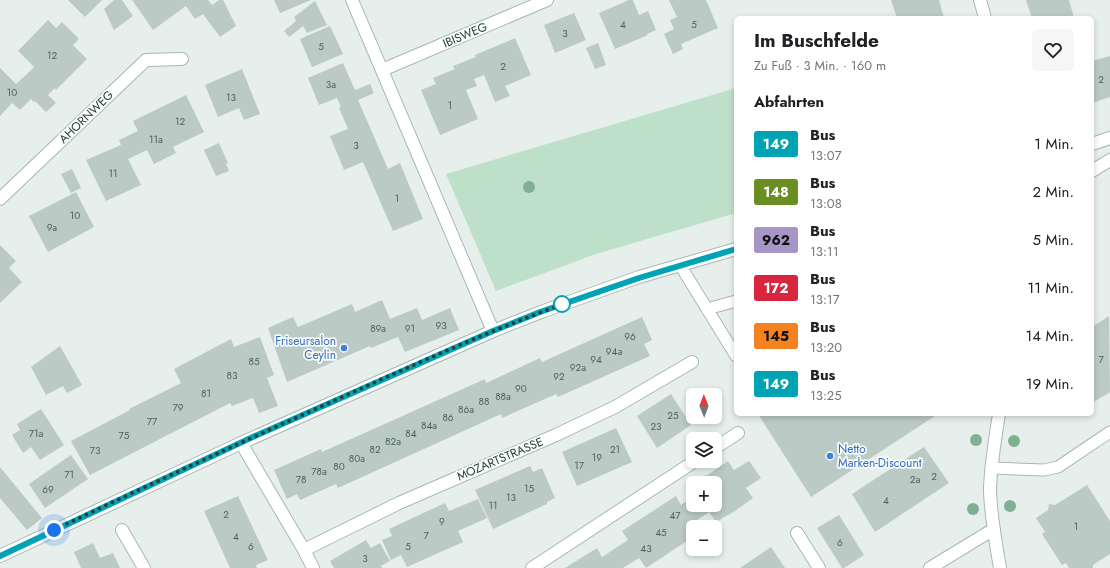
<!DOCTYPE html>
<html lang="de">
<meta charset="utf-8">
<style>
:root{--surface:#fff;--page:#f6f6f6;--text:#202124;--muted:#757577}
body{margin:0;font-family:Jost,sans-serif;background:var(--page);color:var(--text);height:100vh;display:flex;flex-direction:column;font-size:15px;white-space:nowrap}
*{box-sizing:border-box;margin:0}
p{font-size:13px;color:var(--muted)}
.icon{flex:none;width:22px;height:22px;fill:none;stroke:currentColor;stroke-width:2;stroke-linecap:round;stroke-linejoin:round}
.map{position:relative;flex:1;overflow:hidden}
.drawer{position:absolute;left:734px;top:16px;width:360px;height:400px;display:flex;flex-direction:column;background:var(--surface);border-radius:6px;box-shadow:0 2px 6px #0003}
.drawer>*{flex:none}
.badge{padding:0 8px;border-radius:3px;font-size:14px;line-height:26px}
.needle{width:26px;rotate:359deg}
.fabs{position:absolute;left:686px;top:388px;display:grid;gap:8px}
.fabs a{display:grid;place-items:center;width:36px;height:36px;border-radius:6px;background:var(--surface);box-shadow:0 2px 6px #0003;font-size:20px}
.you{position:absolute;width:20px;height:20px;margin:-10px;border:3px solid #fff;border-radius:50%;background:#1a73e8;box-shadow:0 0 0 6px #1a73e833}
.map>.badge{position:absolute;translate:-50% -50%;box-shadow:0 0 0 2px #fff}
h2{padding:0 20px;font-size:15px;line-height:36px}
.round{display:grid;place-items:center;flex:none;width:42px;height:42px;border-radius:6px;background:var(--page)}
.headline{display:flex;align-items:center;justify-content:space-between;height:68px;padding:0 20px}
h1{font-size:19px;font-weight:700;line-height:30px}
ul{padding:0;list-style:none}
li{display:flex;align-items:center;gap:12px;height:48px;padding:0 20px}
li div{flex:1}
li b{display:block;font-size:15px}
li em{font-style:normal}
li .badge{min-width:44px;font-weight:700;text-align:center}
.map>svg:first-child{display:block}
.green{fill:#bfe0c8}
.building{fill:#bbcac4}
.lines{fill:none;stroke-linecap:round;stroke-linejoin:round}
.service-casing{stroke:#a8b8b2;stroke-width:13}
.minor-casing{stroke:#a8b8b2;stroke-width:14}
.tertiary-casing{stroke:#a8b8b2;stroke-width:14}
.service{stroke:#fff;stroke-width:11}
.minor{stroke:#fff;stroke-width:12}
.tertiary{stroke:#fff;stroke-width:12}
.tree{fill:#80af93}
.line-casing{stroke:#fff;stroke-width:9}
.line{stroke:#00a3b4;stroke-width:6}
.walk{stroke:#24423a;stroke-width:4;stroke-dasharray:0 7.2}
.stop-dot{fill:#fff;stroke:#00a3b4;stroke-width:2}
.shop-dot{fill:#3f7fe0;stroke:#f7fbf9;stroke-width:1.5}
.labels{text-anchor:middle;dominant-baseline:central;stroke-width:3.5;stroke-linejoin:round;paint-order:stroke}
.number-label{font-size:10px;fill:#4a645c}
.street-label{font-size:12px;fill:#24423a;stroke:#f7fbf9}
.shop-label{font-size:12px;fill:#366cbe;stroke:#f7fbf9;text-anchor:end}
</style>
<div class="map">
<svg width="1110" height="568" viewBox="0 0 1110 568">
<rect width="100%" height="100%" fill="#e6efeb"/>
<!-- green -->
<path class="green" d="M 736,88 L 736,213 L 596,254 L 496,291 L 446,174 Z"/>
<!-- building -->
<path class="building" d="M 68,0 L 102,0 L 85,17 Z
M 114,0 L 122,0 L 133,16 L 114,30 L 104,9 Z
M 132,0 L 208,0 L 212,5 L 219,0 L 223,0 L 236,26 L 220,37 L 203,14 L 195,19 L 186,6 L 153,30 Z
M 274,0 L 311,0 L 280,13 Z
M 629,0 L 633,0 L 639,15 L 648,11 L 656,30 L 647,34 L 648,35 L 615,49 L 599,13 Z
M 669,0 L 706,0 L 718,28 L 681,44 L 683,49 L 673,54 L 664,34 L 674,29 L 670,20 L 677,17 Z
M 891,0 L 939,0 L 944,18 L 897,18 Z
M 1026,0 L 1069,0 L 1074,18 L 1032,18 Z
M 315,1 L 327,25 L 307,33 L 303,26 L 289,37 L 284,31 L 296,21 L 294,17 Z
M 574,13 L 586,40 L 555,53 L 544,25 Z
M 48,20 L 56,28 L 62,22 L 79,39 L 73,45 L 87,59 L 56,90 L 55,88 L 48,95 L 56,103 L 46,112 L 35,101 L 34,102 L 31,99 L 20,110 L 12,103 L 0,116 L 0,68 L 16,84 L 27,74 L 34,67 L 18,51 Z
M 330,26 L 343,54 L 312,67 L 300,39 Z
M 515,38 L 531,75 L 505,86 L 510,96 L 495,102 L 484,75 L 474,79 L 477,86 L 466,90 L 478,119 L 440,135 L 421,90 L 436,84 L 433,78 L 455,69 L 453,66 L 476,57 L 475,55 Z
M 598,43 L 606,65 L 595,69 L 586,48 Z
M 1110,56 L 1110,97 L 1092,103 L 1092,61 Z
M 343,63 L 355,90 L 370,84 L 374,93 L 358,100 L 388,169 L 400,163 L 423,219 L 393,231 L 363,162 L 344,170 L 330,136 L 348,129 L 339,108 L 341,107 L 337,98 L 319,105 L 308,78 Z
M 242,69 L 260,114 L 244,120 L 239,108 L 218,117 L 205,85 Z
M 186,95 L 204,132 L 173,147 L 176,153 L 154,164 L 147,150 L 128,159 L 141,185 L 106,201 L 86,160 L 121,145 L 119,140 L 138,131 L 133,121 Z
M 219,143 L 228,163 L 226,164 L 229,171 L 216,176 L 204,150 Z
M 72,169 L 81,188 L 71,193 L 61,174 Z
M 76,192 L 94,227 L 48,252 L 29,216 Z
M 0,245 L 16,261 L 9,268 L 22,282 L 0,303 Z
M 382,300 L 390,319 L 417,308 L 422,320 L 450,308 L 459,330 L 405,352 L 398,337 L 371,348 L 370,346 L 287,382 L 268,328 L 293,317 L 298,327 L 352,304 L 355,312 Z
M 1109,316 L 1110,392 L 1092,403 L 1092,327 Z
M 642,317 L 652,340 L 644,344 L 650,356 L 558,397 L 556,394 L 502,418 L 501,414 L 338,488 L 336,484 L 300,500 L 297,494 L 287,499 L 274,470 L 321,449 L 322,452 L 485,379 L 486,383 L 540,358 L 542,362 Z
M 260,337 L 274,375 L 267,378 L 278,406 L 259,413 L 253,398 L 232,406 L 230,403 L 90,475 L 71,441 L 130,410 L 129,409 L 181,383 L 174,369 L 231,339 L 234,347 Z
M 60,346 L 82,385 L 67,393 L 63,386 L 46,395 L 31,367 Z
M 671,394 L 691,425 L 657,448 L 637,416 Z
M 41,409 L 64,445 L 40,460 L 31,447 L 23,453 L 12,435 L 20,430 L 17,424 Z
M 758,414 L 938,414 L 811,497 Z
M 616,428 L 632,462 L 577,486 L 562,452 Z
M 924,447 L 949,483 L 875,532 L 852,494 Z
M 71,455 L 88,479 L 45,508 L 29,484 Z
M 728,461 L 734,470 L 749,461 L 761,478 L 746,488 L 753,498 L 735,511 L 716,522 L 709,512 L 693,523 L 696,527 L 693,527 L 693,537 L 646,568 L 639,558 L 623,568 L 565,568 L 597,548 L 602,557 L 628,540 L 622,531 L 676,496 L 681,505 L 693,497 L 693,505 L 715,505 L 715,483 L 696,483 Z
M 530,466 L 533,472 L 542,468 L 555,498 L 547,502 L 547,504 L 493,529 L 475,490 Z
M 0,467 L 42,518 L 27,530 L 0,498 Z
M 1087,485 L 1110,521 L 1110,554 L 1093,565 L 1093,568 L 1069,568 L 1066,563 L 1062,565 L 1042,534 L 1045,532 L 1036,518 L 1048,510 L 1049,504 L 1055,505 Z
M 238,496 L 268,560 L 256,565 L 257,568 L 230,568 L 204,511 Z
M 478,499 L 487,518 L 458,531 L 463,542 L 407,567 L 401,555 L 391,560 L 382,540 L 392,536 L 389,529 L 445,503 L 449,511 Z
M 839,515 L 864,555 L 844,568 L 842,568 L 817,528 Z
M 366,540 L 371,548 L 380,543 L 390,561 L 381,566 L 382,568 L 334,568 L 330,561 Z
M 93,543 L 100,558 L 113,553 L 120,568 L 81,568 L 74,552 Z
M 771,547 L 785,568 L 740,568 Z"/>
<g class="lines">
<!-- service casing -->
<g class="service-casing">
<path id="service" d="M 680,265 L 736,356
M 707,309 L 736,301
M 991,468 L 1044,470 L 1058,467 L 1110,432"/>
</g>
<!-- minor casing -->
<g class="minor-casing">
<path id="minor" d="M 352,0 L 493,331
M 980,0 L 985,18
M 382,70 L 547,0
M 0,199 L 146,60 L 182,59
M 999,414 C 995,439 991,463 990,488 C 990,512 996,544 1000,568
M 241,443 L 304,550 L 313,568
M 715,448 L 738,433
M 122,530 L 144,568
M 797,533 L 819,568
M 304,550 L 399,503 L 556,435 L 615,407 L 692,362
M 532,568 L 695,461
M 930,568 L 994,529"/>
</g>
<!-- tertiary casing -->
<g class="tertiary-casing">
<path id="tertiary" d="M 1092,144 L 1110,138
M 1092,171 L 1110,160
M 0,556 L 241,443 L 493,331 L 541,312 L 639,277 L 736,249"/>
</g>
<!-- service -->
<use href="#service" class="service"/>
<!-- minor -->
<use href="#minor" class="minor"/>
<!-- tertiary -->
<use href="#tertiary" class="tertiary"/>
</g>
<!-- trees -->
<g class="tree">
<circle cx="529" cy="187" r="6"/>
<circle cx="976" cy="440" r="6"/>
<circle cx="1014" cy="441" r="6"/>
<circle cx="1010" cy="506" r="6"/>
<circle cx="973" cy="509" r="6"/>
</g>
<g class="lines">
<!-- line casing -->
<g class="line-casing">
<path id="line" d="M 0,556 L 255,436 L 493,331 L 540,312 L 639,278 L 736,249"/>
</g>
<!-- line -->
<use href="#line" class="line"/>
<!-- walk -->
<path class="walk" d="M 54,530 C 148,485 244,441 340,398 C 415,364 491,330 569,302 L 562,304"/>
</g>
<!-- markers -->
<circle class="stop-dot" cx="562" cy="304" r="8"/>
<g class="shop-dot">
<circle cx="344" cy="348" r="4"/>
<circle cx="830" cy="456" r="4"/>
</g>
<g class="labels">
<!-- number labels -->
<g class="number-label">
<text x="623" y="24">4</text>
<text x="694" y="24">5</text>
<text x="565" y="33">3</text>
<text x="321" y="46">5</text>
<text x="52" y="55">12</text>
<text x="503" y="66">2</text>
<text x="1101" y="79">2</text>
<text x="331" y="84">3a</text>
<text x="12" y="92">10</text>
<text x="231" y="97">13</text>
<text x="450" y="105">1</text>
<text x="180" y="121">12</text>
<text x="156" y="139">11a</text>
<text x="356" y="145">3</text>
<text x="113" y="173">11</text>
<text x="397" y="198">1</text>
<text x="75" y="215">10</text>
<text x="52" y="227">9a</text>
<text x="441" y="325">93</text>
<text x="378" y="328">89a</text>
<text x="410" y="328">91</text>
<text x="630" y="336">96</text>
<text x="614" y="351">94a</text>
<text x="596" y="359">94</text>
<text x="1101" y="359">7</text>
<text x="254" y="361">85</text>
<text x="578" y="367">92a</text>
<text x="232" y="375">83</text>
<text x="559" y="376">92</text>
<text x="521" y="388">90</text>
<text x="206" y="393">81</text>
<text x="503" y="396">88a</text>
<text x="484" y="401">88</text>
<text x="178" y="407">79</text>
<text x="466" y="409">86a</text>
<text x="673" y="415">25</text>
<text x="448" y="417">86</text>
<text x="152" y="421">77</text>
<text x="429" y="425">84a</text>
<text x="656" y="426">23</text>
<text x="36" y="433">71a</text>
<text x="411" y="433">84</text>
<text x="124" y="435">75</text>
<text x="393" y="441">82a</text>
<text x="375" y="449">82</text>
<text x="615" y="449">21</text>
<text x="95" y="450">73</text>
<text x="597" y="457">19</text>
<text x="357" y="458">80a</text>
<text x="579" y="465">17</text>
<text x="339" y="466">80</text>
<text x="319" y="471">78a</text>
<text x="69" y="474">71</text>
<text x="934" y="476">2</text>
<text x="301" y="479">78</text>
<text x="915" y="479">2a</text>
<text x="529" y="488">15</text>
<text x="48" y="489">69</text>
<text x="511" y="497">13</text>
<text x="886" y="500">4</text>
<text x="493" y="505">11</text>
<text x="226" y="514">2</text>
<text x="675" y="515">47</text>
<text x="442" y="521">9</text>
<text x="1076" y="526">1</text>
<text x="661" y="532">45</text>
<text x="426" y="535">7</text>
<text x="236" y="536">4</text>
<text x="840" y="542">6</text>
<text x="251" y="546">6</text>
<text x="408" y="546">5</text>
<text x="646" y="548">43</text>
<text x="365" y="558">3</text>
</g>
<!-- street labels -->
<g class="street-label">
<text transform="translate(465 35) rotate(-23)">IBISWEG</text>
<text transform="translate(86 117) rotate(-44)">AHORNWEG</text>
<text transform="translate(500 459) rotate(-23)">MOZARTSTRASSE</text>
</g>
<!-- shop labels -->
<g class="shop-label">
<text x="336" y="341">Friseursalon<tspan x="336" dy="14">Ceylin</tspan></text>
<text x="838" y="449" text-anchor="start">Netto<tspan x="838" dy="14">Marken-Discount</tspan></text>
</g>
</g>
</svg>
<div class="fabs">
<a><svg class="needle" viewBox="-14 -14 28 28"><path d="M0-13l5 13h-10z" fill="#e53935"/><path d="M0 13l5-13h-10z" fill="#757577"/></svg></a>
<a><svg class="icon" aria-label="layers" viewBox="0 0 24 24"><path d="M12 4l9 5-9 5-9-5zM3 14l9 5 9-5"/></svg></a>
<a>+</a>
<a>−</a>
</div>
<div class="you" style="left:54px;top:530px"></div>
<section class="drawer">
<div class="headline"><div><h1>Im Buschfelde</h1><p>Zu Fuß · 3 Min. · 160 m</p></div><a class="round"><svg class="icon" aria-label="heart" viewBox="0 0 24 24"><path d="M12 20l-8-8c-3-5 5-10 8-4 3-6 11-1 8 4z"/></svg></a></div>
<h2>Abfahrten</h2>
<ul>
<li><span class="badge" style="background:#00a3b4;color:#fff">149</span><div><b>Bus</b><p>13:07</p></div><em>1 Min.</em></li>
<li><span class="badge" style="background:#6b8e23;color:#fff">148</span><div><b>Bus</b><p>13:08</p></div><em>2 Min.</em></li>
<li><span class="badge" style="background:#a795c6;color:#111">962</span><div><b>Bus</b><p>13:11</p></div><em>5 Min.</em></li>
<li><span class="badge" style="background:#d7263d;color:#fff">172</span><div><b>Bus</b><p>13:17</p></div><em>11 Min.</em></li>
<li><span class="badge" style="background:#f58220;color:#111">145</span><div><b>Bus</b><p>13:20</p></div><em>14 Min.</em></li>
<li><span class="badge" style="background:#00a3b4;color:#fff">149</span><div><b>Bus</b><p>13:25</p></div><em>19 Min.</em></li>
</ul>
</section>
</div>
